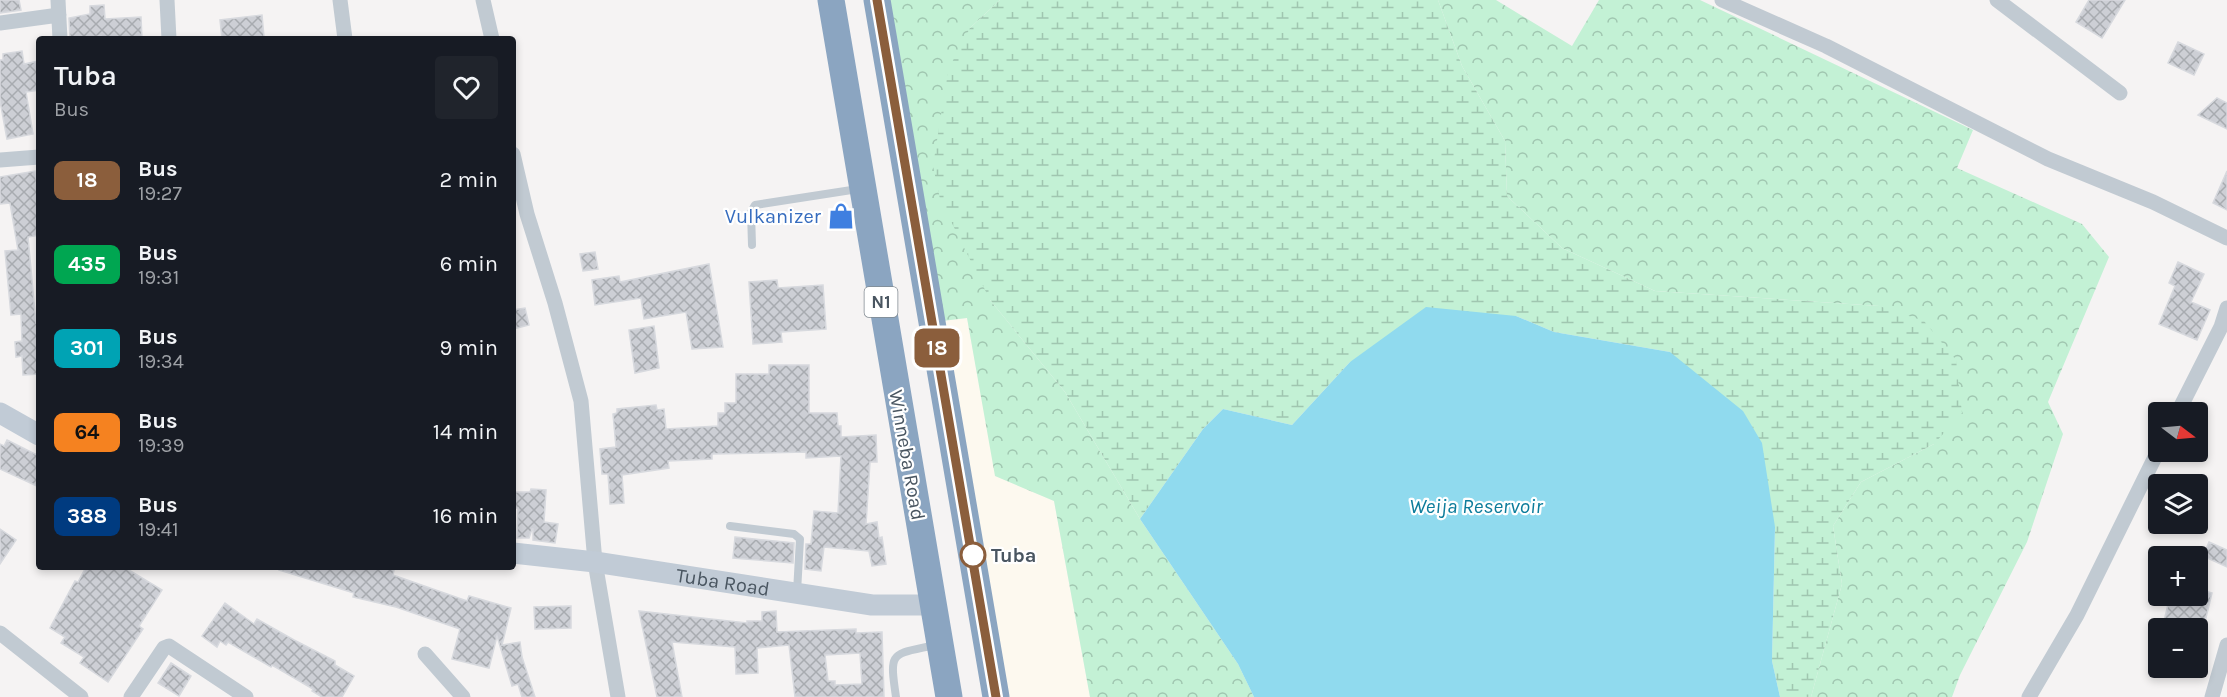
<!DOCTYPE html>
<meta charset="utf-8">
<style>
:root{--surface:#171b24;--page:#20242c;--text:#f1f3f6;--muted:#9ea1a6}
body{margin:0;font-family:Karla,sans-serif;background:var(--page);color:var(--text);height:100vh;display:flex;flex-direction:column;font-size:22px;white-space:nowrap}
*{box-sizing:border-box;margin:0}
p{font-size:20px;color:var(--muted)}
.icon{flex:none;width:33px;height:33px;fill:none;stroke:currentColor;stroke-width:2;stroke-linecap:round;stroke-linejoin:round}
.map{position:relative;flex:1;overflow:hidden}
.drawer{position:absolute;left:36px;top:36px;width:480px;height:534px;display:flex;flex-direction:column;background:var(--surface);border-radius:6px;box-shadow:0 3px 9px #0003}
.drawer>*{flex:none}
.badge{padding:0 12px;border-radius:9px;font-size:21px;line-height:39px}
.needle{width:39px;rotate:106deg}
.tools{position:absolute;left:2148px;top:402px;display:grid;gap:12px}
.tools a{display:grid;place-items:center;width:60px;height:60px;border-radius:6px;background:var(--surface);box-shadow:0 3px 9px #0003;font-size:30px}
.map>.badge{position:absolute;translate:-50% -50%;box-shadow:0 0 0 3px #fff}
.round{display:grid;place-items:center;flex:none;width:63px;height:63px;border-radius:6px;background:var(--page)}
.headline{display:flex;align-items:center;justify-content:space-between;height:102px;padding:0 18px}
h1{font-size:28px;font-weight:600;line-height:45px}
ul{padding:0;list-style:none}
li{display:flex;align-items:center;gap:18px;height:84px;padding:0 18px}
li div{flex:1}
li b{display:block;font-size:22px}
li em{font-style:normal}
li .badge{min-width:66px;font-weight:700;text-align:center}
.map>svg:first-child{display:block}
.commercial{fill:#fdf9ef}
.forest{fill:url(#forest-crowns)}
.wetland{fill:url(#wetland-marsh)}
.water{fill:#90daee}
.building{fill:url(#building-cross-hatch);stroke:#d7d9de;stroke-width:1.5;fill-rule:evenodd}
.lines{fill:none;stroke-linecap:round;stroke-linejoin:round}
.lane{stroke:#c1cad2;stroke-width:8}
.street{stroke:#c1cad2;stroke-width:15}
.secondary{stroke:#c1cbd6;stroke-width:21}
.highway{stroke:#8ba5c1;stroke-width:27}
.line-casing{stroke:#fff;stroke-width:14}
.line{stroke:#8b5e3c;stroke-width:9}
.stop-dot{fill:#fff;stroke:#8b5e3c;stroke-width:3}
.labels{text-anchor:middle;dominant-baseline:central;stroke-width:4.5;stroke-linejoin:round;paint-order:stroke}
.shield{fill:#fff;stroke:#808990;stroke-width:1.5}
.shield-label{font-size:18px;font-weight:bold;fill:#4a5661}
.shop-label{font-size:20px;fill:#366cbe;stroke:#fff;text-anchor:end}
.street-label{font-size:20px;fill:#4a5661;stroke:#fff}
.stop-label{font-size:20px;font-weight:bold;fill:#4a5661;stroke:#fff;text-anchor:start}
.water-label{font-size:21px;font-style:italic;fill:#0c7c9b;stroke:#fff}
</style>
<div class="map">
<svg width="2227" height="697" viewBox="0 0 2227 697">
<defs>
<pattern id="forest-crowns" width="20" height="18" patternUnits="userSpaceOnUse" patternTransform="scale(1.5)"><rect width="20" height="18" fill="#c3f1d5"/><path d="M2 6a3 3 0 1 1 6 0M12 15a3 3 0 1 1 6 0" fill="none" stroke="#a0c6b0"/></pattern>
<pattern id="wetland-marsh" width="20" height="14" patternUnits="userSpaceOnUse" patternTransform="scale(1.5)"><rect width="20" height="14" fill="#c3f1d5"/><path d="M1 5h8M5 5V1M11 12h8M15 12V8" fill="none" stroke="#a0c6b0"/></pattern>
<pattern id="building-cross-hatch" width="8" height="8" patternUnits="userSpaceOnUse" patternTransform="scale(1.5)"><rect width="8" height="8" fill="#cdcfd5"/><path d="M0 0l8 8M0 8l8-8" fill="none" stroke="#a8abb0"/></pattern>
</defs>
<rect width="100%" height="100%" fill="#f5f3f3"/>
<!-- commercial -->
<path class="commercial" d="M 967,318 L 996,476 L 1054,501 L 1090,697 L 1009,697 L 942,321 Z"/>
<!-- forest -->
<path class="forest" d="M 890,0 L 1000,0 L 970,28 L 990,300 L 1065,392 L 1140,519 L 1238,664 L 1254,697 L 1090,697 L 1054,501 L 995,476 L 967,318 L 942,321 Z
M 1438,0 L 1496,0 L 1572,46 L 1599,0 L 1700,0 L 1973,130 L 1957,168 L 2082,224 L 2109,257 L 2048,402 L 2063,434 L 2027,542 L 1960,675 L 1952,697 L 1811,697 L 1842,584 L 1833,526 L 1861,482 L 1934,444 L 1879,306 L 1655,291 L 1562,248 L 1507,196 L 1505,141 L 1462,66 Z"/>
<!-- wetland -->
<path class="wetland" d="M 1000,0 L 1438,0 L 1462,66 L 1505,141 L 1507,196 L 1562,248 L 1655,291 L 1879,306 L 1924,321 L 1956,360 L 1962,413 L 1934,444 L 1861,482 L 1833,526 L 1842,584 L 1811,697 L 1780,697 L 1772,661 L 1775,527 L 1670,352 L 1554,332 L 1516,316 L 1350,362 L 1292,425 L 1223,409 L 1203,429 L 1140,519 L 1065,392 L 990,300 L 940,199 L 933,166 L 948,70 L 970,28 Z"/>
<!-- water -->
<path class="water" d="M 1426,307 L 1516,316 L 1554,332 L 1670,352 L 1743,411 L 1762,443 L 1775,527 L 1772,661 L 1780,697 L 1254,697 L 1238,664 L 1140,519 L 1203,429 L 1223,409 L 1292,425 L 1350,362 Z"/>
<!-- building -->
<path class="building" d="M 0,0 L 19,0 L 21,10 L 0,13 Z
M 2089,0 L 2125,0 L 2102,38 L 2076,22 Z
M 104,5 L 105,19 L 141,17 L 142,39 L 101,39 L 101,36 L 70,39 L 69,18 L 90,14 L 90,6 Z
M 262,15 L 264,37 L 222,39 L 220,20 Z
M 2178,42 L 2204,54 L 2194,75 L 2168,63 Z
M 22,51 L 24,64 L 39,61 L 39,90 L 26,92 L 33,134 L 7,139 L 0,101 L 0,60 L 3,60 L 3,54 Z
M 2217,98 L 2227,103 L 2227,129 L 2198,115 Z
M 35,171 L 39,200 L 39,235 L 28,237 L 36,323 L 39,322 L 39,374 L 23,375 L 22,356 L 16,357 L 15,342 L 22,341 L 21,314 L 11,315 L 5,251 L 18,250 L 10,203 L 0,204 L 0,177 Z
M 2227,171 L 2227,210 L 2213,203 Z
M 595,252 L 598,269 L 583,271 L 580,254 Z
M 2178,262 L 2204,274 L 2191,302 L 2210,310 L 2197,340 L 2159,324 L 2175,286 L 2169,283 Z
M 709,264 L 723,347 L 692,349 L 686,312 L 644,319 L 641,298 L 595,305 L 592,280 L 619,276 L 620,282 Z
M 777,280 L 778,288 L 823,285 L 826,329 L 781,332 L 782,342 L 753,344 L 749,282 Z
M 525,308 L 529,325 L 513,329 L 513,310 Z
M 654,326 L 659,368 L 635,373 L 629,330 Z
M 769,365 L 809,365 L 809,413 L 837,413 L 838,426 L 841,426 L 841,437 L 876,435 L 877,462 L 870,462 L 866,524 L 877,522 L 879,538 L 882,537 L 886,564 L 872,566 L 869,551 L 824,547 L 821,571 L 805,569 L 806,544 L 811,544 L 814,511 L 838,513 L 841,456 L 806,458 L 806,452 L 712,454 L 712,459 L 668,461 L 669,468 L 622,475 L 624,503 L 610,504 L 608,474 L 602,474 L 600,449 L 616,447 L 613,414 L 617,413 L 617,409 L 656,405 L 657,410 L 664,409 L 666,429 L 718,426 L 718,413 L 725,413 L 725,403 L 736,403 L 736,374 L 769,374 Z
M 7,440 L 39,456 L 39,487 L 0,469 L 0,444 L 4,446 Z
M 531,489 L 546,490 L 544,522 L 558,524 L 555,543 L 533,540 L 533,529 L 532,529 L 529,538 L 517,538 L 518,508 L 513,508 L 513,492 L 530,492 Z
M 0,529 L 16,540 L 0,564 Z
M 735,537 L 794,543 L 793,563 L 733,558 Z
M 2209,542 L 2227,550 L 2227,567 L 2203,556 Z
M 86,567 L 124,567 L 162,590 L 139,626 L 143,629 L 108,682 L 80,663 L 84,657 L 61,643 L 65,637 L 50,628 L 75,581 L 78,582 Z
M 280,567 L 381,567 L 394,570 L 393,575 L 467,601 L 469,596 L 511,608 L 502,645 L 520,642 L 522,657 L 535,697 L 522,697 L 518,684 L 512,686 L 497,636 L 489,668 L 452,659 L 460,629 L 396,607 L 353,597 L 354,593 L 279,570 Z
M 2198,589 L 2212,593 L 2203,630 L 2164,621 L 2170,596 L 2198,596 Z
M 225,603 L 254,624 L 257,619 L 294,640 L 335,661 L 335,665 L 354,676 L 342,697 L 322,697 L 312,691 L 313,689 L 272,665 L 271,667 L 228,642 L 226,645 L 220,641 L 217,647 L 202,636 Z
M 571,606 L 571,628 L 535,629 L 534,607 Z
M 639,611 L 747,623 L 747,621 L 762,621 L 762,612 L 776,611 L 777,632 L 856,629 L 856,633 L 882,632 L 884,697 L 795,697 L 789,645 L 757,648 L 758,673 L 736,674 L 735,647 L 672,642 L 682,697 L 657,697 ZM 860,653 L 862,684 L 835,685 L 835,681 L 828,681 L 825,655 Z
M 171,663 L 191,676 L 179,696 L 158,683 Z"/>
<g class="lines">
<!-- lane -->
<path class="lane" d="M 752,245 L 751,212 L 755,205 L 858,189
M 730,526 L 794,534 L 800,539 L 797,592
M 896,697 C 889,650 891,655 935,645"/>
<!-- street -->
<path class="street" d="M 58,0 L 60,39
M 167,0 L 169,39
M 340,0 L 345,39
M 483,0 L 492,39
M 1722,0 L 1826,46 L 2048,159 L 2153,202 L 2227,238
M 1997,0 L 2120,93
M 0,23 L 59,15
M 513,154 L 527,214 L 555,303 L 581,401 L 595,562 L 618,697
M 0,160 L 39,157
M 2178,412 L 2221,327 L 2227,308
M 0,633 L 81,697
M 425,654 L 463,697
M 131,697 L 164,648 L 169,646 L 246,697
M 2029,697 L 2077,615 L 2158,451
M 2212,697 L 2227,645"/>
<!-- secondary -->
<g class="secondary">
<path d="M 0,413 L 39,435"/>
<path id="s1" d="M 513,553 L 595,562 L 872,605 L 932,605"/>
</g>
<!-- highway -->
<path class="highway" d="M 831,0 L 949,697
M 877,0 L 996,697"/>
</g>
<g class="lines">
<!-- line casing -->
<g class="line-casing">
<path id="line" d="M 877,0 L 996,697"/>
</g>
<!-- line -->
<use href="#line" class="line"/>
</g>
<!-- icons -->
<defs>
<g id="shop-bare" transform="scale(2.07)"><path d="M-5-2.5h2.3a2.7 3.5 0 0 1 5.4 0H5L5.5 6h-11ZM-1.5-2.5h3a1.5 2.3 0 0 0-3 0Z" fill="#3f7fe0" stroke="#fff" stroke-width="2.5" paint-order="stroke"/></g>
</defs>
<g fill-rule="evenodd">
<use href="#shop-bare" x="841" y="216"/>
</g>
<!-- markers -->
<circle class="stop-dot" cx="973" cy="555" r="12"/>
<g class="labels">
<!-- shield labels -->
<rect class="shield" x="864.5" y="287" width="33" height="30" rx="4.5"/>
<g class="shield-label">
<text x="881" y="302">N1</text>
</g>
<!-- shop labels -->
<g class="shop-label">
<text x="821" y="216">Vulkanizer</text>
</g>
<!-- street labels -->
<g class="street-label">
<text transform="translate(907 455) rotate(80)">Winneba Road</text>
<text stroke="none"><textPath href="#s1" startOffset="212">Tuba Road</textPath></text>
</g>
<!-- stop labels -->
<g class="stop-label">
<text x="991" y="555">Tuba</text>
</g>
<!-- water labels -->
<g class="water-label">
<text x="1476" y="506">Weija Reservoir</text>
</g>
</g>
</svg>
<div class="tools">
<a><svg class="needle" viewBox="-14 -14 28 28"><path d="M0-13l5 13h-10z" fill="#e53935"/><path d="M0 13l5-13h-10z" fill="#9ea1a6"/></svg></a>
<a><svg class="icon" aria-label="layers" viewBox="0 0 24 24"><path d="M12 4l9 5-9 5-9-5zM3 14l9 5 9-5"/></svg></a>
<a>+</a>
<a>−</a>
</div>
<b class="badge" style="left:937px;top:348px;background:#8b5e3c;color:#fff">18</b>
<section class="drawer">
<div class="headline"><div><h1>Tuba</h1><p>Bus</p></div><a class="round"><svg class="icon" aria-label="heart" viewBox="0 0 24 24"><path d="M12 20l-8-8c-3-5 5-10 8-4 3-6 11-1 8 4z"/></svg></a></div>
<ul>
<li><span class="badge" style="background:#8b5e3c;color:#fff">18</span><div><b>Bus</b><p>19:27</p></div><em>2 min</em></li>
<li><span class="badge" style="background:#00a651;color:#fff">435</span><div><b>Bus</b><p>19:31</p></div><em>6 min</em></li>
<li><span class="badge" style="background:#00a3b4;color:#fff">301</span><div><b>Bus</b><p>19:34</p></div><em>9 min</em></li>
<li><span class="badge" style="background:#f58220;color:#111">64</span><div><b>Bus</b><p>19:39</p></div><em>14 min</em></li>
<li><span class="badge" style="background:#003b80;color:#fff">388</span><div><b>Bus</b><p>19:41</p></div><em>16 min</em></li>
</ul>
</section>
</div>
